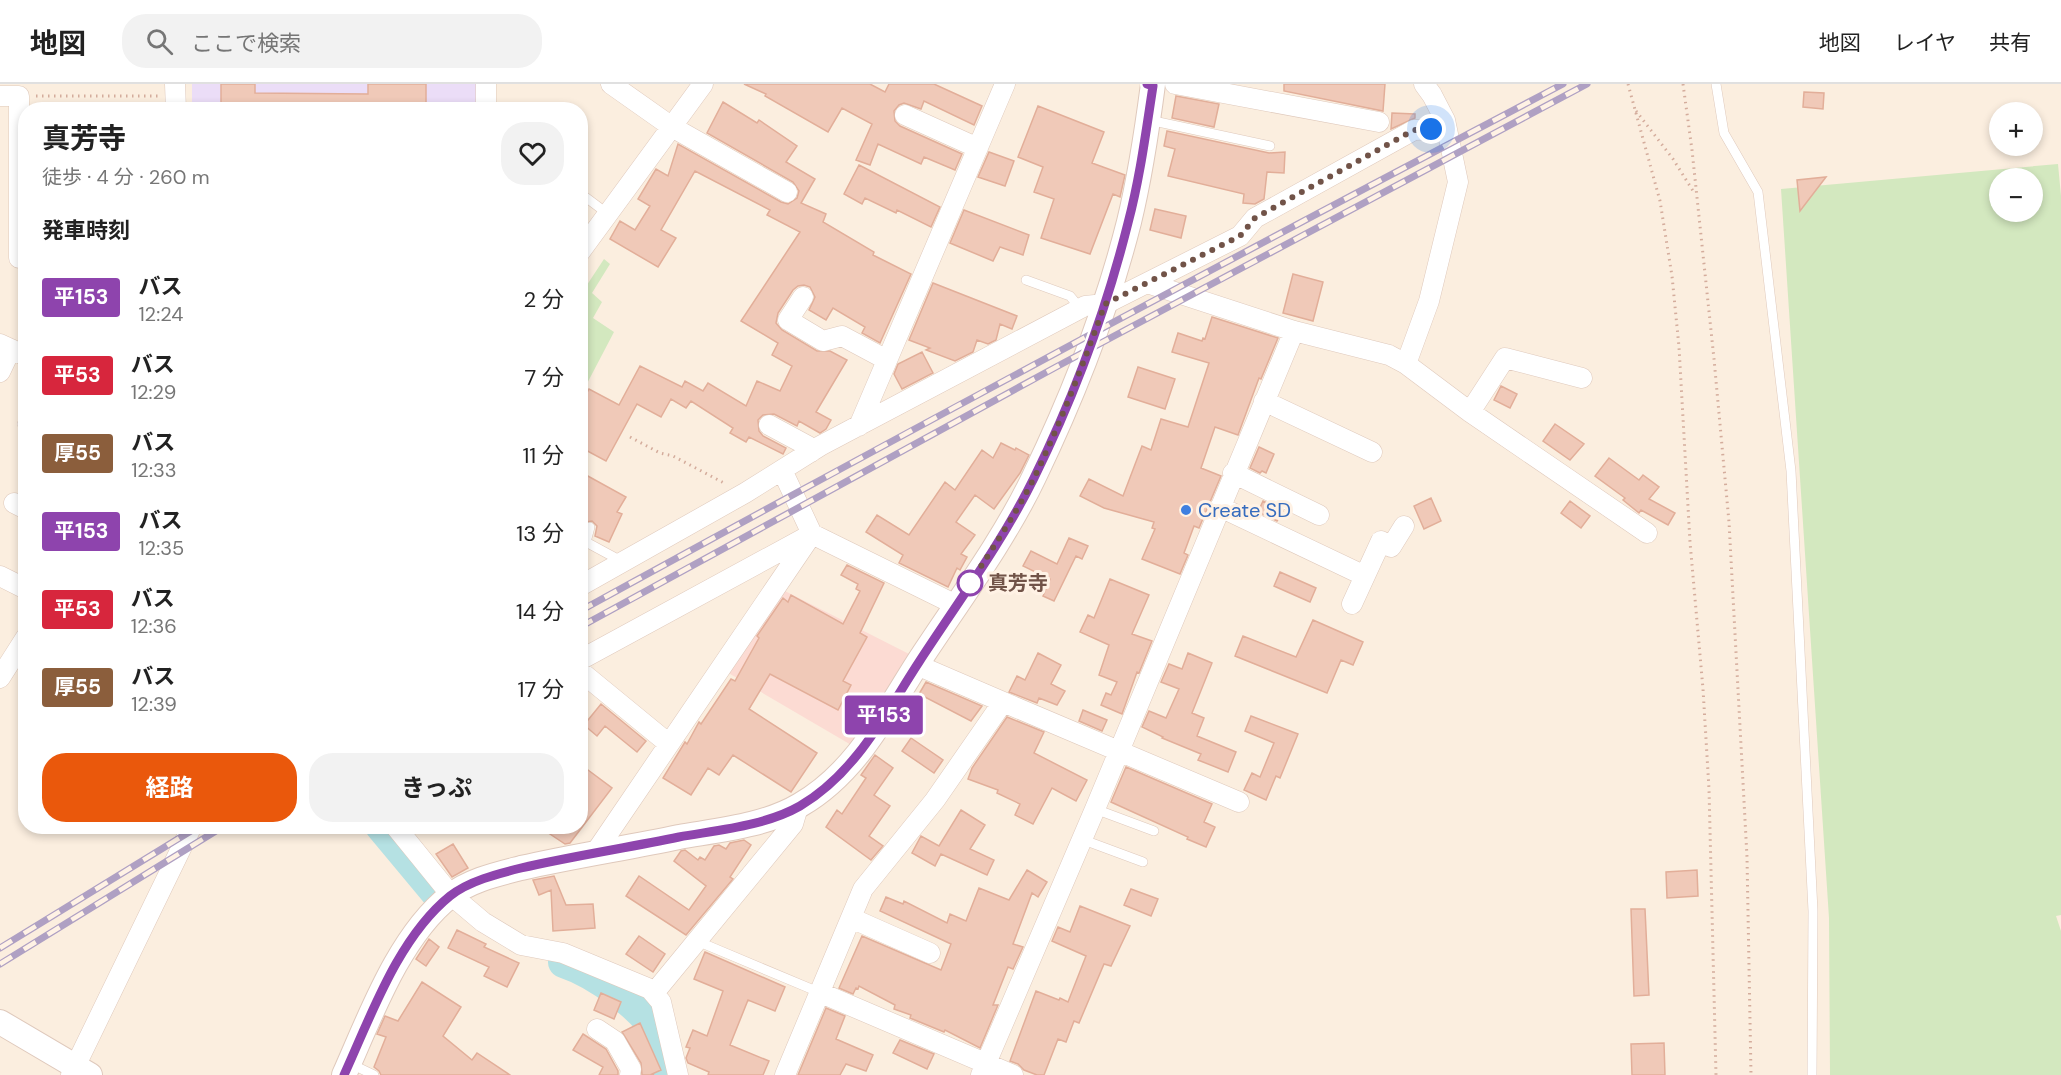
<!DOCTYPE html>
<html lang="ja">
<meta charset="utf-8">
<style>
:root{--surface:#fff;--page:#f2f2f2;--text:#222;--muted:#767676;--line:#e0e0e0;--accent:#ea580c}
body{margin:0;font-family:"DM Sans","Noto Sans JP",sans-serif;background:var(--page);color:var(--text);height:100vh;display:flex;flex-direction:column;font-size:22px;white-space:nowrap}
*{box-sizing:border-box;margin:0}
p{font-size:20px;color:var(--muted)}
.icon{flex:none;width:33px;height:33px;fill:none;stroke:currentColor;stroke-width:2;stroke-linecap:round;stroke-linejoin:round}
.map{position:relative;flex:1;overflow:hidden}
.side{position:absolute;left:18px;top:18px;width:570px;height:732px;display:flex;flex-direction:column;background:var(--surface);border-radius:24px;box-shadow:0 3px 9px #0003}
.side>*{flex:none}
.badge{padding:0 12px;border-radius:4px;font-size:21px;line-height:39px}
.controls{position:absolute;left:1989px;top:18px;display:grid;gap:12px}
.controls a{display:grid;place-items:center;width:54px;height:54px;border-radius:50%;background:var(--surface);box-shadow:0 3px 9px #0003;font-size:30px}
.you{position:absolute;width:30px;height:30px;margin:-15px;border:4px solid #fff;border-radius:50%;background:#1a73e8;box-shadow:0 0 0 9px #1a73e833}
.map>.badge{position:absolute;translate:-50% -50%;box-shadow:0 0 0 3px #fff}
h2{padding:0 24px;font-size:22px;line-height:54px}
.round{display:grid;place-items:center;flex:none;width:63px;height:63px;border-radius:24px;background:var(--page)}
.summary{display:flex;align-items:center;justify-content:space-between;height:102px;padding:0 24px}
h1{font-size:28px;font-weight:700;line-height:45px}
.primary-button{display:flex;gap:12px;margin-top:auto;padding:12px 24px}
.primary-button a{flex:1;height:69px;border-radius:24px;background:var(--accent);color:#fff;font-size:24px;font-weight:700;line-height:69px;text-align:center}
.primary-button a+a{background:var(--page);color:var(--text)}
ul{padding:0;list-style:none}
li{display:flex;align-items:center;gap:18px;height:78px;padding:0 24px}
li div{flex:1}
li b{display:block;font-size:22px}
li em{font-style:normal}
li .badge{min-width:66px;font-weight:700;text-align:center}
header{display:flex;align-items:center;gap:36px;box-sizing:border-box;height:84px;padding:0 30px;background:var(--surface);border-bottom:2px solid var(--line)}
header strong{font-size:28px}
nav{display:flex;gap:33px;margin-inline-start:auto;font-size:21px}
.search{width:420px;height:54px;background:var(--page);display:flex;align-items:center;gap:15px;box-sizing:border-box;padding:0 21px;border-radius:24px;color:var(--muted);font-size:22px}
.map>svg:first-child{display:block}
.commercial{fill:#fcdbd3}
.education{fill:#ebddf7}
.green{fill:#d3e8bf;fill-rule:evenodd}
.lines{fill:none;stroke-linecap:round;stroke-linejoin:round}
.river{stroke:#b5e1e3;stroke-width:32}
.building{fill:#f0c9b8;stroke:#e2ae99;stroke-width:1.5}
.service-casing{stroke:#dfc9bc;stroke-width:10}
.minor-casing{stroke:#dfc9bc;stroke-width:21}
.tertiary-casing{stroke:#dfc9bc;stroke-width:26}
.path{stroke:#d4ac9c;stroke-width:3;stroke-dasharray:1.5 4.5;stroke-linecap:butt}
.service{stroke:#fff;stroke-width:9}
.minor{stroke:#fff;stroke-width:20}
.tertiary{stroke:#fff;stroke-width:24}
.rail-casing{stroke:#afa0c3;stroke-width:7}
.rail{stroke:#fff2e5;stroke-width:4.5;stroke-dasharray:14;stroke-linecap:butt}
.line-casing{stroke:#fff;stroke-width:14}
.line{stroke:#8e44ad;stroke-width:9}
.walk{stroke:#715348;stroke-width:6;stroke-dasharray:0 10.8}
.shop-dot{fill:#3f7fe0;stroke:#fff2e5;stroke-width:2}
.stop-dot{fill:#fff;stroke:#8e44ad;stroke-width:3}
.labels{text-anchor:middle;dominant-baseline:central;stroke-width:6;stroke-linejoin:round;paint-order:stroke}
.shop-label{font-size:20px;fill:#366cbe;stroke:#fff2e5;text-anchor:start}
.stop-label{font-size:20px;font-weight:bold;fill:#715348;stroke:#fff2e5;text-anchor:start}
</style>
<header>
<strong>地図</strong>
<div class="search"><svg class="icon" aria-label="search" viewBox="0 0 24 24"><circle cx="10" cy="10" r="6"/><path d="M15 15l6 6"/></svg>ここで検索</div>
<nav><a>地図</a><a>レイヤ</a><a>共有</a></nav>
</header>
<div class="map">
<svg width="2061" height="991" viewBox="0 0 2061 991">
<rect width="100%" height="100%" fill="#fbeedf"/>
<!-- commercial -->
<path class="commercial" d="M 779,504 L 913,572 L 853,662 L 725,587 Z"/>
<!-- education -->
<path class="education" d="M 192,0 L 477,0 L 477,25 L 192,26 Z"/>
<!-- green -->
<path class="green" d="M 28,23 L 161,23 L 161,25 L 28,26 Z
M 2058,80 L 2061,112 L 2061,831 L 2056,832 L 2061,847 L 2061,991 L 1830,991 L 1829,834 L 1781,105 ZM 2000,94 L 2032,94 L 2032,128 L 2000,128 Z
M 604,175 L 610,180 L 592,209 L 602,218 L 593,234 L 614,248 L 581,311 L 581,210 Z"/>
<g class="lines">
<!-- river -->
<path class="river" d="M 381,742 L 436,808
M 564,878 C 594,888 648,924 660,955 C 665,966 666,979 668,991"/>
</g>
<!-- building -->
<path class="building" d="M 221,0 L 255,0 L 255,9 L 368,10 L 368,0 L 426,0 L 426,26 L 221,26 Z
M 744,0 L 870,0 L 885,8 L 889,0 L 934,0 L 982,22 L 974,41 L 924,17 L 921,25 L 904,19 L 899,21 L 894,27 L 895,37 L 900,42 L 962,70 L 955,86 L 924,73 L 921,80 L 878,60 L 870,81 L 856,76 L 872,40 L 842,24 L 828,48 L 765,12 L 766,10 Z
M 1284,0 L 1385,0 L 1383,27 L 1284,7 Z
M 1804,8 L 1824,9 L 1823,25 L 1803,23 Z
M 1176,12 L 1219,20 L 1214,43 L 1172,34 Z
M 723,18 L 757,39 L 759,36 L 797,62 L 786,78 L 815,95 L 801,119 L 826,130 L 823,138 L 874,168 L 873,171 L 911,190 L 880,259 L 862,249 L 865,243 L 833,224 L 826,236 L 809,226 L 815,213 L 810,203 L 804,201 L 798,202 L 793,206 L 778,229 L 776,239 L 782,246 L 817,267 L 830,267 L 847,276 L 816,328 L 831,336 L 826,345 L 820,349 L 799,337 L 797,342 L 774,330 L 763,331 L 758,336 L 759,347 L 763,352 L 786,364 L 783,370 L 749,353 L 746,358 L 730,349 L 733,344 L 691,317 L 686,324 L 671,315 L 661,333 L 637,320 L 606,377 L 580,363 L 580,321 L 589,305 L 619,321 L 640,282 L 682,303 L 685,297 L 703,307 L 708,299 L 746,322 L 757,297 L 780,307 L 792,282 L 772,271 L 778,259 L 741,237 L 800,148 L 767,131 L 770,126 L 695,87 L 661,146 L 676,154 L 658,183 L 610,155 L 620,137 L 635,146 L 650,122 L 638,115 L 656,85 L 668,92 L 678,60 L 781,118 L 788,120 L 797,114 L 799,107 L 793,98 L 707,49 Z
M 1038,22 L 1104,48 L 1092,79 L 1125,91 L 1120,113 L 1113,110 L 1090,170 L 1041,154 L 1054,115 L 1034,108 L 1043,83 L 1018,73 Z
M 1392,29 L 1415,30 L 1415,34 L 1391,45 Z
M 1167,47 L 1269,69 L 1285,68 L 1284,89 L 1267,88 L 1264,115 L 1255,120 L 1243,119 L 1244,110 L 1168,92 L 1175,65 L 1164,62 Z
M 989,68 L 1014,77 L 1005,102 L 978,93 Z
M 859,81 L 940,123 L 931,143 L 897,126 L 896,129 L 865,114 L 862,120 L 844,110 Z
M 1826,93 L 1800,127 L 1797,96 Z
M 1155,125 L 1186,132 L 1181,154 L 1150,146 Z
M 964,126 L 1029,151 L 1023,171 L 1000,163 L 993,177 L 950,159 Z
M 1293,190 L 1323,198 L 1313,237 L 1283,229 Z
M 933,199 L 1017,232 L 1012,245 L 1000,240 L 996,256 L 988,260 L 977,256 L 973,268 L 955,277 L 926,266 L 930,264 L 909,256 Z
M 1212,233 L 1278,254 L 1261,295 L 1259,294 L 1238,351 L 1215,343 L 1201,384 L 1221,392 L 1199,444 L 1194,442 L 1184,469 L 1188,471 L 1180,490 L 1142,475 L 1155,445 L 1152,444 L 1154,438 L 1104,424 L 1080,412 L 1089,395 L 1123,412 L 1142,362 L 1151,366 L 1161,335 L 1188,343 L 1209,279 L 1172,268 L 1178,249 L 1202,257 L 1203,254 L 1205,255 Z
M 922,268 L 933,289 L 902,305 L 894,290 L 898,280 Z
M 1138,283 L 1175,295 L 1165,325 L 1128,313 Z
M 1501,302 L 1517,310 L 1510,324 L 1494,316 Z
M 1555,340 L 1584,360 L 1570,376 L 1543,357 Z
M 1001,359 L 1015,366 L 1016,364 L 1029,371 L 1020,389 L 994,425 L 975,411 L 956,438 L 975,451 L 961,470 L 967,473 L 960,486 L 957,484 L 948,503 L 899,479 L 903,471 L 866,448 L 877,431 L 909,451 L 945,398 L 955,406 L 982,366 L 993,374 Z
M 1259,363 L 1274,370 L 1266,389 L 1262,387 L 1260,389 L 1250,384 Z
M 1609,374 L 1639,396 L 1643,391 L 1659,403 L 1649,415 L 1675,429 L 1668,441 L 1641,426 L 1639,429 L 1623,416 L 1625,414 L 1595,392 Z
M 586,391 L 626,413 L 617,428 L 622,430 L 609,458 L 595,452 L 597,442 L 592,437 L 586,438 L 582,446 L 580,445 L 581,400 Z
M 1431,414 L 1441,437 L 1424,445 L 1414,422 Z
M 1263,417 L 1283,427 L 1277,437 L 1258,428 Z
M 1570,417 L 1590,432 L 1581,444 L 1561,429 Z
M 1069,454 L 1088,462 L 1082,475 L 1076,472 L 1054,517 L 1043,512 L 1050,495 L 1023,482 L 1031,467 L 1057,480 Z
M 847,481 L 884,499 L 860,549 L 867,553 L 843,597 L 851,601 L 838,626 L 770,590 L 749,625 L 817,669 L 791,708 L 733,671 L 719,691 L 708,684 L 691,711 L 663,694 L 685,658 L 687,660 L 699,638 L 701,640 L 731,595 L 735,597 L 759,554 L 757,552 L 783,514 L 788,518 L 791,511 L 843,540 L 860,507 L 856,505 L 858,500 L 841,491 Z
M 1280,488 L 1316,504 L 1310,518 L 1274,502 Z
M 1110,495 L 1149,511 L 1132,550 L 1152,557 L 1139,589 L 1137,588 L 1122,630 L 1101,621 L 1106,609 L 1111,611 L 1117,598 L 1099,591 L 1109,561 L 1080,548 L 1088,531 L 1094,534 Z
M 1313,536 L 1363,558 L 1353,581 L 1341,576 L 1327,609 L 1235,572 L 1243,552 L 1296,573 Z
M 1038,569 L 1061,581 L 1051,600 L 1065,607 L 1057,621 L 1039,614 L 1037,619 L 1009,608 L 1017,592 L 1025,596 Z
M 1188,569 L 1212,579 L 1192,629 L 1204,634 L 1197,652 L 1236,668 L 1228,688 L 1198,676 L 1201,670 L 1162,654 L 1163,653 L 1142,643 L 1149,627 L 1166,634 L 1179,605 L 1161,598 L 1169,580 L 1182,585 Z
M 926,598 L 982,622 L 971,637 L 919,610 Z
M 601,620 L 646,657 L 637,668 L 605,642 L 597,652 L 584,641 Z
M 1083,626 L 1107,636 L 1102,647 L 1079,637 Z
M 1251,632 L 1298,650 L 1280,694 L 1276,692 L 1266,716 L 1244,706 L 1252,689 L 1260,693 L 1274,659 L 1245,647 Z
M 1007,633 L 1044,648 L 1034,669 L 1087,696 L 1076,717 L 1052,704 L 1033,740 L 1015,731 L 1020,720 L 997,709 L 998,706 L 968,695 L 972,684 Z
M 911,654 L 943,676 L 934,689 L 902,667 Z
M 875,671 L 893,684 L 874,711 L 890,722 L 869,752 L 883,762 L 871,776 L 826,743 L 837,726 L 842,730 L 866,694 L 861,691 Z
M 580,680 L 612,704 L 570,759 L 565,760 L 538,742 L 580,742 Z
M 1126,683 L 1212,720 L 1204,738 L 1215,743 L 1206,763 L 1187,755 L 1188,753 L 1111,718 Z
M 961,726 L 985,741 L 970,765 L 994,776 L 987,791 L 941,770 L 935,782 L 912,769 L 921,752 L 939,762 Z
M 744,756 L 751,761 L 730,793 L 733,795 L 686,851 L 626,812 L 639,792 L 689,826 L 706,802 L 674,777 L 681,767 L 685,766 L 698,776 L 700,773 L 705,776 L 714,762 L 719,761 L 726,765 L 730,759 Z
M 453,760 L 468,784 L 452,793 L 436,770 Z
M 1027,786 L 1047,798 L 1038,813 L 1032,809 L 1013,860 L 1023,863 L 1013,885 L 1008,883 L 993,921 L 998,921 L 980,964 L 945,946 L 944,948 L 910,934 L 911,931 L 894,925 L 895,921 L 859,902 L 858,905 L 856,904 L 853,910 L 839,904 L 862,852 L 941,886 L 951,860 L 880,827 L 886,813 L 903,820 L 904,817 L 947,839 L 950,830 L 966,837 L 979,804 L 1009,816 Z
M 1697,786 L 1698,812 L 1667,814 L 1666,788 Z
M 554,792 L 566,821 L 593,820 L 595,844 L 553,847 L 551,806 L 539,811 L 533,796 Z
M 1131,805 L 1158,815 L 1151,832 L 1124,821 Z
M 1080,822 L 1130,842 L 1111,882 L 1104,880 L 1079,939 L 1074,937 L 1066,958 L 1058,955 L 1044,991 L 1037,991 L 1024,986 L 1018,980 L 1010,977 L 1036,907 L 1059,916 L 1060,914 L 1068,918 L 1086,872 L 1052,857 L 1058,843 L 1070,848 Z
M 1631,825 L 1645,825 L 1649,911 L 1634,912 Z
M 457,846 L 486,860 L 484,863 L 519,879 L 507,903 L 484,892 L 489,883 L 448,864 Z
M 639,852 L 665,870 L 653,888 L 626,870 Z
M 429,855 L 439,863 L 426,882 L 416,875 Z
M 705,868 L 785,903 L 775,927 L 748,916 L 730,961 L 769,977 L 763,991 L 708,991 L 709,988 L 688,979 L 686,974 L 690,964 L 686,963 L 693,946 L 707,952 L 723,907 L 694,895 Z
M 422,898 L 461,923 L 443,952 L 472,976 L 477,969 L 510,991 L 381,991 L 379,987 L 374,983 L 386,953 L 377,950 L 385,932 L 398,937 Z
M 601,909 L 621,918 L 614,935 L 594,926 Z
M 826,924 L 845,932 L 836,955 L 873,971 L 866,987 L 846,980 L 840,991 L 798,991 Z
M 640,939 L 661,986 L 652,990 L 654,991 L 642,991 L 641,979 L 622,948 Z
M 583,950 L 606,965 L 618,987 L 618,991 L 599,991 L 603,983 L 573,966 Z
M 900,956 L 934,970 L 927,985 L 893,969 Z
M 1664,959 L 1665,991 L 1632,991 L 1631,960 Z"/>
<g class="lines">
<!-- service casing -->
<g class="service-casing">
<path id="service" d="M 1716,0 L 1724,49 L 1758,108 L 1791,387 L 1813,827 L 1812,991
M 1149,36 L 1270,62
M 580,109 L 608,130
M 1026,196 L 1070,212 L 1080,224
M 26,332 L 22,340 L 26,341
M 590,443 L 586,458 L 623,478
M 1095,725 L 1154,747
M 1081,755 L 1143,778
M 697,857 L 821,909
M 349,979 L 374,991"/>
</g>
<!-- minor casing -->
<g class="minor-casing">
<path id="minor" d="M 175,0 L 176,26
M 486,0 L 486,26
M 611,0 L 672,43 L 787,108
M 1175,0 L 1379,38
M 0,12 L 19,12 L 19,174
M 905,31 L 978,64
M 580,168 L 703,0
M 1147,199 L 1294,247 L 1389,271 L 1406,280 L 1429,217 L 1458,98 L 1445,36 L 1432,11 L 1424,0
M 803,213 L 788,236 L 823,257 L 842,252 L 887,276
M 0,260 L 26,272
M 1406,280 L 1470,328 L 1647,449
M 0,288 L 11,265
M 1264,317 L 1372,368
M 1470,328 L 1505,274 L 1582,294
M 769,341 L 808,362 L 811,368
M 859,342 L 1005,0
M 782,386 L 812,450 L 956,521
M 1233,389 L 1319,431
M 14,419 L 26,425
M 1220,423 L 1365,492
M 0,492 L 26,505
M 580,502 L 745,409 L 820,362 L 1085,222 L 1105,220 L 1240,152 L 1255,134 L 1414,46 L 1447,45
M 1352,520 L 1381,457 L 1391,463 L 1404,442
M 580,576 L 810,451
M 580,587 L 669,660
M 0,594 L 26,553
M 1003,618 L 1239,718
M 395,742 L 451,811 L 483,838 L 521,861 L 563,869 L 650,905 L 661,918 L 678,991
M 595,769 L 812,450
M 851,834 L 930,869
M 654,909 L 793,740 L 798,723
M 821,909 L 1013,991
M 597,945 L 615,957 L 631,985 L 630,991
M 71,991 L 192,742
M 785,991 L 863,805 L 935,716 L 1003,618 L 917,581
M 981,991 L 1095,725 L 1294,247"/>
</g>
<!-- tertiary casing -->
<g class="tertiary-casing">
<path id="tertiary" d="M 0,938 L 90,991
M 344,991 C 370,933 399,852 450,812 C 470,796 498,790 521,784 C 574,772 627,764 679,753 C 719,746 765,742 800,721 C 856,689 885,630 919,577 C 957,519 1004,456 1034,393 C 1073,312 1107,225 1129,138 C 1140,93 1147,46 1153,0"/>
</g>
<!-- path -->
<path class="path" d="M 1628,0 L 1660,117 L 1672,192 L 1679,263 L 1690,458 L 1703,605 L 1709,705 L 1716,991
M 1683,0 L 1692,66 L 1714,275 L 1729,438 L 1747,773 L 1751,991
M 36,12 L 158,12
M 1636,27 L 1673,75 L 1695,110
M 630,353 L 660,369 L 673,372 L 724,399"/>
<!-- service -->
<use href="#service" class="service"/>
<!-- minor -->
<use href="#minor" class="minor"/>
<!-- tertiary -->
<use href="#tertiary" class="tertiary"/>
<!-- rail casing -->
<g class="rail-casing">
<path id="rail" d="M 580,527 C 906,348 1234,173 1563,0
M 580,543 L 1056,283 L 1587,0
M 0,864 L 199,742
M 0,880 L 224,742"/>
</g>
<!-- rail -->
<use href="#rail" class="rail"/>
</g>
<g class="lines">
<!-- line casing -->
<g class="line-casing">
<path id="line" d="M 344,991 C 371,932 398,854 450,812 C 469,797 497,790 521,784 C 573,772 626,764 679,753 C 718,746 765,742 800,722 C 856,689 885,630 919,578 C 958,518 1002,459 1034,394 C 1074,313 1106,227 1128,139 C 1140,94 1146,47 1153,2 L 1147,0"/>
</g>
<!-- line -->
<use href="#line" class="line"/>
<!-- walk -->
<path class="walk" d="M 970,499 L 967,504 C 990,468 1015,432 1034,394 C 1061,338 1084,278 1105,220 L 1240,152 L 1255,134 L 1414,46 L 1431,45"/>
</g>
<!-- markers -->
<circle class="shop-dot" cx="1186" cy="426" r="6"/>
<circle class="stop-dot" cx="970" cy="499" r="12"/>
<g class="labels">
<!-- shop labels -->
<g class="shop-label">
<text x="1198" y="426">Create SD</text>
</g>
<!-- stop labels -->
<g class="stop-label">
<text x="988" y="499">真芳寺</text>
</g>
</g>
</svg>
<div class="controls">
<a>+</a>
<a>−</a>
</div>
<div class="you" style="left:1431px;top:45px"></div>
<b class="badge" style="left:884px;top:631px;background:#8e44ad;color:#fff">平153</b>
<section class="side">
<div class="summary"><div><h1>真芳寺</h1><p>徒歩 · 4 分 · 260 m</p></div><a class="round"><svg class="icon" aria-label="heart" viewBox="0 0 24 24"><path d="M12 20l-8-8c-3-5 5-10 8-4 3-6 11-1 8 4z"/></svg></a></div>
<h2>発車時刻</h2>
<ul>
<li><span class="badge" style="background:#8e44ad;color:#fff">平153</span><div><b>バス</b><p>12:24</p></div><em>2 分</em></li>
<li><span class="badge" style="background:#d7263d;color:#fff">平53</span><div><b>バス</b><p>12:29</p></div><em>7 分</em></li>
<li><span class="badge" style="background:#8b5e3c;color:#fff">厚55</span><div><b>バス</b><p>12:33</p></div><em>11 分</em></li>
<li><span class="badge" style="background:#8e44ad;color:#fff">平153</span><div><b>バス</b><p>12:35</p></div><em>13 分</em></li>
<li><span class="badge" style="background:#d7263d;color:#fff">平53</span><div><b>バス</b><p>12:36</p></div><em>14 分</em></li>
<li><span class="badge" style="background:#8b5e3c;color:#fff">厚55</span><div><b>バス</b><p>12:39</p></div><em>17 分</em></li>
</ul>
<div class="primary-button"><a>経路</a><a>きっぷ</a></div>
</section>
</div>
